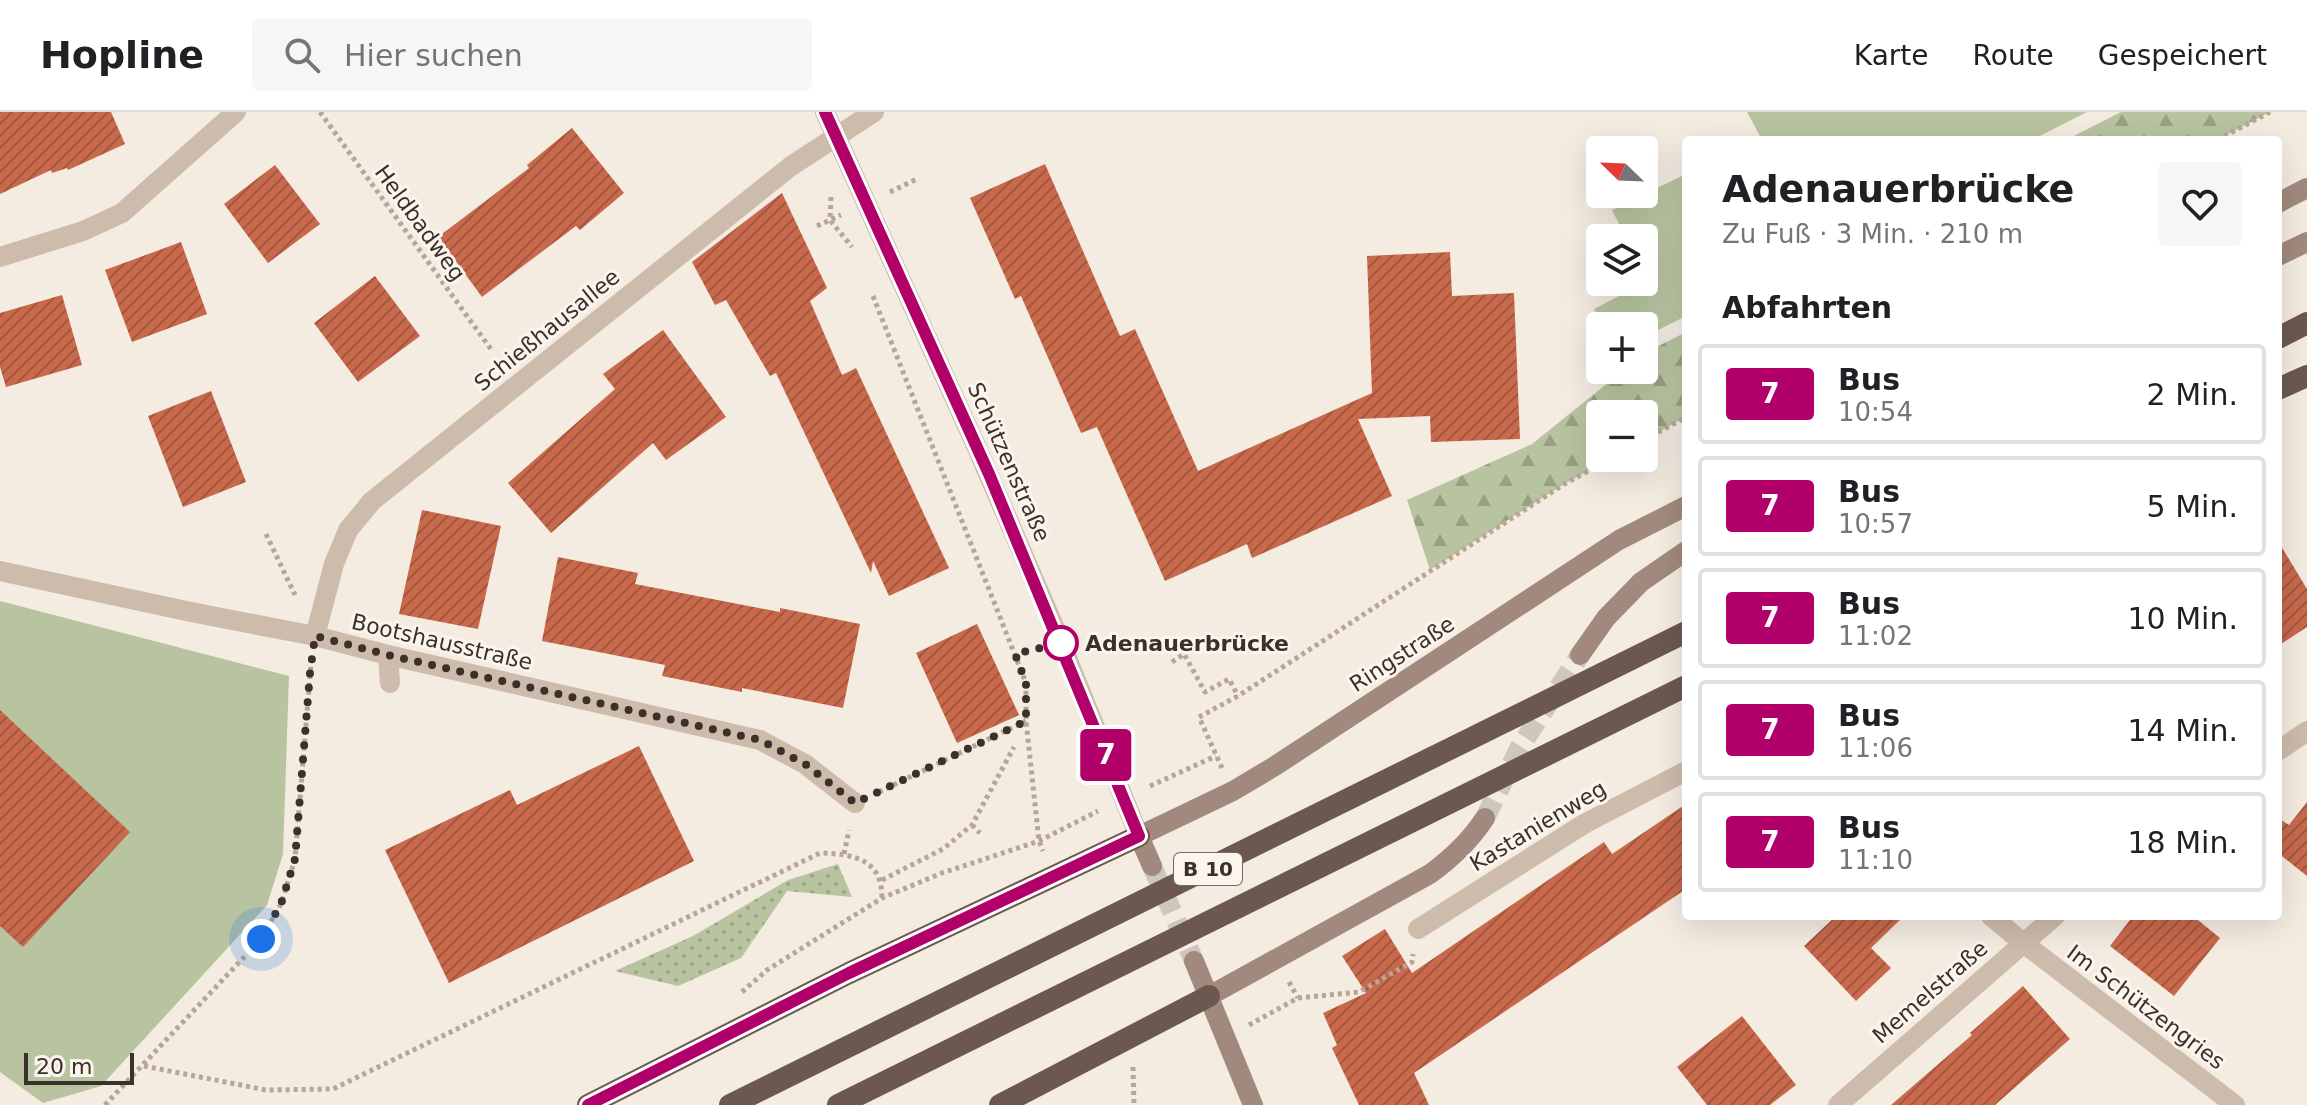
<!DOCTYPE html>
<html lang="de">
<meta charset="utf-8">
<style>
:root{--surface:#fff;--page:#f6f6f6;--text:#202124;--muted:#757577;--line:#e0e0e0}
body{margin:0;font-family:"DejaVu Sans",sans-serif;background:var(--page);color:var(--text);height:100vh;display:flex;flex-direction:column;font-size:30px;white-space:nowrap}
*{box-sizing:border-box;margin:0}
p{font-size:26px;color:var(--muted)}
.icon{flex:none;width:44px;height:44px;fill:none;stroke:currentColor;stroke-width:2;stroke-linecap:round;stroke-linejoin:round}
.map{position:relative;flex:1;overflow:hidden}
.drawer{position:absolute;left:1682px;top:24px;width:600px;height:784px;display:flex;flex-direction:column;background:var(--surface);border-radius:8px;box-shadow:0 8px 32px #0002}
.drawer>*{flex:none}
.badge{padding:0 16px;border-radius:6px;font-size:28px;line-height:52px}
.needle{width:52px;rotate:293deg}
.tools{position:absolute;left:1586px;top:24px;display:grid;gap:16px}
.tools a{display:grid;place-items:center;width:72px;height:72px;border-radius:8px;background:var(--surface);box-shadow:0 8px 32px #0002;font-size:40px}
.scale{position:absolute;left:24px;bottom:20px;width:110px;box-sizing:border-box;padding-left:8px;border:4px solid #3b302b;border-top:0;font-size:22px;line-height:28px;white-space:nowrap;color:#3b302b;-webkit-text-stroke:6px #fbf5ee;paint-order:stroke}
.you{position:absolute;width:40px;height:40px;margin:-20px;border:6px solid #fff;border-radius:50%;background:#1a73e8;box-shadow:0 0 0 12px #1a73e833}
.map>.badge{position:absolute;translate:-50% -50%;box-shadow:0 0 0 4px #fff}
h2{padding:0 40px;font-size:30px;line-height:72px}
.round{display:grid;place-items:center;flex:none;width:84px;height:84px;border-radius:8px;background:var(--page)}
.head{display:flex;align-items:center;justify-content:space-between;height:136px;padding:0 40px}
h1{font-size:38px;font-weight:600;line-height:60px}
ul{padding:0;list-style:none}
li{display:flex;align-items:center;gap:24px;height:100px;margin:0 16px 12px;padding:0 24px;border:4px solid var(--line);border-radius:8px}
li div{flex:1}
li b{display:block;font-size:30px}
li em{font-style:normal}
li .badge{min-width:88px;font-weight:700;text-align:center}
header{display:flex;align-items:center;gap:48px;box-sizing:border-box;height:112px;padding:0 40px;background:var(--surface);border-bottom:2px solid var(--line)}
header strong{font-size:38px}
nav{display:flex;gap:44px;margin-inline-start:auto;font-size:28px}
.search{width:560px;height:72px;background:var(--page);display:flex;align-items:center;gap:20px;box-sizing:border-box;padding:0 28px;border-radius:8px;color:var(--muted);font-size:30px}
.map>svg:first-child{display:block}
.grass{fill:url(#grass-dots)}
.forest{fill:url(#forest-firs)}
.pitch{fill:#b8c4a0}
.building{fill:url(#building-hatch)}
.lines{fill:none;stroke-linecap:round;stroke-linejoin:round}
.secondary-tunnel{stroke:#cfc6bd;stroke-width:20;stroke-dasharray:20 10;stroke-linecap:butt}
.path{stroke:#b9a596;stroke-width:5;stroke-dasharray:4 4;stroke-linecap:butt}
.service{stroke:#cdbbac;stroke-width:20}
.minor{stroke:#cdbbac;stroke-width:20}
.tertiary{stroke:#cdbbac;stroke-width:20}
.secondary{stroke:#a18a7d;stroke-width:20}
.trunk{stroke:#6c584f;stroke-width:22}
.trunk-bridge{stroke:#6c584f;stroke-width:22}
.line-casing{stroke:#fff;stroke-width:18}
.line{stroke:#b1006a;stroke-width:12}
.walk{stroke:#3b302b;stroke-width:8;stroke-dasharray:0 14.4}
.stop-dot{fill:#fff;stroke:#b1006a;stroke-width:4}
.labels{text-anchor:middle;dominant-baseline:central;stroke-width:6;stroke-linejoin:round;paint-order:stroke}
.shield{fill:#fbf5ee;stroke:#756b66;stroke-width:2}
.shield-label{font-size:20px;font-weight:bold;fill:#3b302b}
.street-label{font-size:22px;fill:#3b302b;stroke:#fbf5ee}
.stop-label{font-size:22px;font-weight:bold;fill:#3b302b;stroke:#fbf5ee;text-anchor:start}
</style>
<header>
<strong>Hopline</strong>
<div class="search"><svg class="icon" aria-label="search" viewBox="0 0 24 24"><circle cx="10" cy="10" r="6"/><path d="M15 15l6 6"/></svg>Hier suchen</div>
<nav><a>Karte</a><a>Route</a><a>Gespeichert</a></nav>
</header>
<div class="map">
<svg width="2307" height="993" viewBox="0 0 2307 993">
<defs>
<pattern id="grass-dots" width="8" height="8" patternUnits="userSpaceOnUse" patternTransform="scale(2)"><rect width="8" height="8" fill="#b8c4a0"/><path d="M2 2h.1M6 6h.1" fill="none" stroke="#97a083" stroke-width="1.8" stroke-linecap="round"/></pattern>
<pattern id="forest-firs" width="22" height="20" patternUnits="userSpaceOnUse" patternTransform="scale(2)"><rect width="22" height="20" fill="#b8c4a0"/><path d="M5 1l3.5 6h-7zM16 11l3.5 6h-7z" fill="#97a083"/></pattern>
<pattern id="building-hatch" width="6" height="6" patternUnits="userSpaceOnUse" patternTransform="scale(2)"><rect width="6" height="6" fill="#c8694b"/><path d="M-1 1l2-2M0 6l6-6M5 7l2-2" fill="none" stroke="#a4573f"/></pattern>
</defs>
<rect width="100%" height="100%" fill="#f4ebe1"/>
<!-- grass -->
<path class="grass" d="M 838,752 L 852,785 L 787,779 L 741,846 L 678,874 L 615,859 L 693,824 L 788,768 Z"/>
<!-- forest -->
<path class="forest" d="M 2121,0 L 2270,0 L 2217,28 L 2066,28 Z
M 1686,220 L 1686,305 L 1644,328 L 1644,302 L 1600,302 L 1600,346 L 1612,346 L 1566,371 L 1430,458 L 1407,388 L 1532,332 L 1624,258 L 1644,258 L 1645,241 Z"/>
<!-- pitch -->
<path class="pitch" d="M 1747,0 L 2087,0 L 2032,28 L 1753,28 L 1760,24 Z
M 1686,62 L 1686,204 L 1644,225 L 1644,214 L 1603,214 L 1594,197 L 1648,169 L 1644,161 L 1644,126 L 1626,126 L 1612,98 Z
M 0,489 L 289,564 L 283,742 L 267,793 L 101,974 L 43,991 L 0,960 Z"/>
<!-- building -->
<path class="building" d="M 0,0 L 111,0 L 125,32 L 68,58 L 67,56 L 52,61 L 51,58 L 0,82 Z
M 572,16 L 624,81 L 580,118 L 576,114 L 482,185 L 438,125 L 529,56 L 527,53 Z
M 1045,52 L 1120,224 L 1135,217 L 1198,359 L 1372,281 L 1367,144 L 1450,140 L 1452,184 L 1514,181 L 1520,327 L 1431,330 L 1430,304 L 1358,307 L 1392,384 L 1252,446 L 1247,432 L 1165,469 L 1097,315 L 1081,321 L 1021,184 L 1015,187 L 970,86 Z
M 275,53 L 320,112 L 268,151 L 224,92 Z
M 782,81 L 827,176 L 810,189 L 842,263 L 856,256 L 949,456 L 889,484 L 873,449 L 871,461 L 776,261 L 770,264 L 726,188 L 715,193 L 692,150 Z
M 181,130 L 207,202 L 132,230 L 105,158 Z
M 375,164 L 420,224 L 358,270 L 314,211 Z
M 62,183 L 82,253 L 6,275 L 0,255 L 0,201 Z
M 663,218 L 726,305 L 666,348 L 653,331 L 551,421 L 508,371 L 615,277 L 603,262 Z
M 211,279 L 246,370 L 183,395 L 148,304 Z
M 422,398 L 501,414 L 478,517 L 399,502 Z
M 2278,429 L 2307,477 L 2307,515 L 2278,534 Z
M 558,445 L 638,461 L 635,472 L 780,500 L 780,496 L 860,512 L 843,596 L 742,576 L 742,580 L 662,564 L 665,553 L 542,529 Z
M 977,512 L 1019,603 L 957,631 L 916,541 Z
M 0,598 L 130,720 L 23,835 L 0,814 Z
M 639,634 L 694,749 L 449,871 L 385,738 L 510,678 L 517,693 Z
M 2307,690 L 2307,764 L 2278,741 L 2278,706 L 2289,713 Z
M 1686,692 L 1686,777 L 1414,961 L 1429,993 L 1359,993 L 1332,936 L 1337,933 L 1323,901 L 1366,881 L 1342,844 L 1385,817 L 1412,861 L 1604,730 L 1612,742 Z
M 1836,804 L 1904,804 L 1871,836 L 1891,856 L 1856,889 L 1804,834 Z
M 2133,804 L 2193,804 L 2220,826 L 2174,884 L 2110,834 Z
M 2023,874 L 2070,927 L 1995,993 L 1891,993 L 1972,923 L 1970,921 Z
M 1742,904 L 1796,973 L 1770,993 L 1707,993 L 1677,955 Z"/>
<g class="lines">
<!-- secondary-tunnel -->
<path class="secondary-tunnel" d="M 1485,706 L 1520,635 L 1580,543
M 1152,754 L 1194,849"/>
<!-- path -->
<path class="path" d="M 320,0 L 493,240
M 2217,28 L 2270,0
M 890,80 L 917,67
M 831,85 L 830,108 L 852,135
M 817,114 L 841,103
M 873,184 L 1026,571 L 1026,609 L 1039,729 L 1043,739
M 1644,328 L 1686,305
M 266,422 L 295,483
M 1172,550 L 1184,542 L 1205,580 L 1229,567 L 1238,584
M 1222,656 L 1199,605 L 1238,584 L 1566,371 L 1612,346
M 1150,674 L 1216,644
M 879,680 L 1026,609
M 972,713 L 980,721
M 844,742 L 849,718
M 882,768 L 943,737 L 972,713 L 1014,635
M 1289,870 L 1298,886
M 742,880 L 767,858 L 882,786 L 942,761 L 1039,729 L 1098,699
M 1249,913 L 1298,886 L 1359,880 L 1412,850 L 1413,842
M 144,954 L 266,978 L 333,977 L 820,741 C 854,742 882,747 882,786
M 1133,955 L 1134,993
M 105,993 L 261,827 L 281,792 L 295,747 L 311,552"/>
<!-- service -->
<path class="service" d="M 388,543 L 390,571"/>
<!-- minor -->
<path class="minor" d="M 0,145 L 83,119 L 122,101 L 236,0
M 0,459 L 191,500 L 315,524 L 388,543 L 760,628 L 805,652 L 855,691
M 315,524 L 334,452 L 348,418 L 372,389 L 791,54 L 874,0
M 2278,639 L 2307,619
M 1991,804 L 2022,830 L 2235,993
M 1418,817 L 1584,712 L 1686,659
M 1838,993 L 2055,804"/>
<!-- tertiary -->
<path class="tertiary" d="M 825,0 L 977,336 L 1056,519 L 1139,724"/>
<!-- secondary -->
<path class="secondary" d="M 2278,91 L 2307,76
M 2278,144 L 2307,130
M 1580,543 L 1606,506 L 1641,470 L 1686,439
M 1152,754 L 1139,724 L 1233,679 L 1275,654 L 1619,428 L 1686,394
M 1194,849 L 1253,993
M 1209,884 L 1430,762 C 1452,746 1470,729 1485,706"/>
<!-- trunk -->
<path class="trunk" d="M 2278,226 L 2307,211
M 2278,277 L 2307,264
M 588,993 L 849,861 L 1139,724
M 1000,993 L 1209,884"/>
<!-- trunk-bridge -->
<path class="trunk-bridge" d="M 730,993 L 1686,520
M 838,993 L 1686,574"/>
</g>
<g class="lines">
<!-- line casing -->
<g class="line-casing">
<path id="line" d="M 588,993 L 849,861 L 1139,724 L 989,362 L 825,0"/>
</g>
<!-- line -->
<use href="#line" class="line"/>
<!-- walk -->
<path class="walk" d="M 261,827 L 281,792 L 295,747 L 310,561 L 315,524 L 388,543 L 760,628 L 805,652 L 855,691 L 1026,609 L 1026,571 L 1015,542 L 1061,531"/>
</g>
<!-- markers -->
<circle class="stop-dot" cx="1061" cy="531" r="16"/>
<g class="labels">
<!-- shield labels -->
<rect class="shield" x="1174" y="741" width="68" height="32" rx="6"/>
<g class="shield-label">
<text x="1208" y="757">B 10</text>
</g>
<!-- street labels -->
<g class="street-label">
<text transform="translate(420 111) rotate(54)">Heldbadweg</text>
<text transform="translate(547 218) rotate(-39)">Schießhausallee</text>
<text transform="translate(1009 350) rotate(66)">Schützenstraße</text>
<text transform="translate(442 530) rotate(13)">Bootshausstraße</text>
<text transform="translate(1402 542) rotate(-33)">Ringstraße</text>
<text transform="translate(1538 714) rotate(-31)">Kastanienweg</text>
<text transform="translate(1930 880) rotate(-41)">Memelstraße</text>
<text transform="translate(2146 895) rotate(37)">Im Schützengries</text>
</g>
<!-- stop labels -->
<g class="stop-label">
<text x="1085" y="531">Adenauerbrücke</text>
</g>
</g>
</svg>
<div class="tools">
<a><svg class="needle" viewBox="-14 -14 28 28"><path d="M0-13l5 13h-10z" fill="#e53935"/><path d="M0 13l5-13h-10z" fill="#757577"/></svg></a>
<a><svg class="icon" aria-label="layers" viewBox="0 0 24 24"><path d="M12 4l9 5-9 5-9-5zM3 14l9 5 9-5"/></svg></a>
<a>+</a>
<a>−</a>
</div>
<div class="scale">20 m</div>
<div class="you" style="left:261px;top:827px"></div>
<b class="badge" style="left:1106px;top:643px;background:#b1006a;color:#fff">7</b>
<section class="drawer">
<div class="head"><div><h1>Adenauerbrücke</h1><p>Zu Fuß · 3 Min. · 210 m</p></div><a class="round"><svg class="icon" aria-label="heart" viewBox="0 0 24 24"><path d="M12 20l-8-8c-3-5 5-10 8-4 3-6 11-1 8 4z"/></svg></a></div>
<h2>Abfahrten</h2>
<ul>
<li><span class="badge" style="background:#b1006a;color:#fff">7</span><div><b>Bus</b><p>10:54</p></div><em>2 Min.</em></li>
<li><span class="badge" style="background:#b1006a;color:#fff">7</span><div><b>Bus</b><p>10:57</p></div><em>5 Min.</em></li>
<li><span class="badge" style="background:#b1006a;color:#fff">7</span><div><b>Bus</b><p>11:02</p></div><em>10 Min.</em></li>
<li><span class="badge" style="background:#b1006a;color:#fff">7</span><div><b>Bus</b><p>11:06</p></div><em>14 Min.</em></li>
<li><span class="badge" style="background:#b1006a;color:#fff">7</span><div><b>Bus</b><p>11:10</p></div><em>18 Min.</em></li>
</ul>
</section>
</div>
